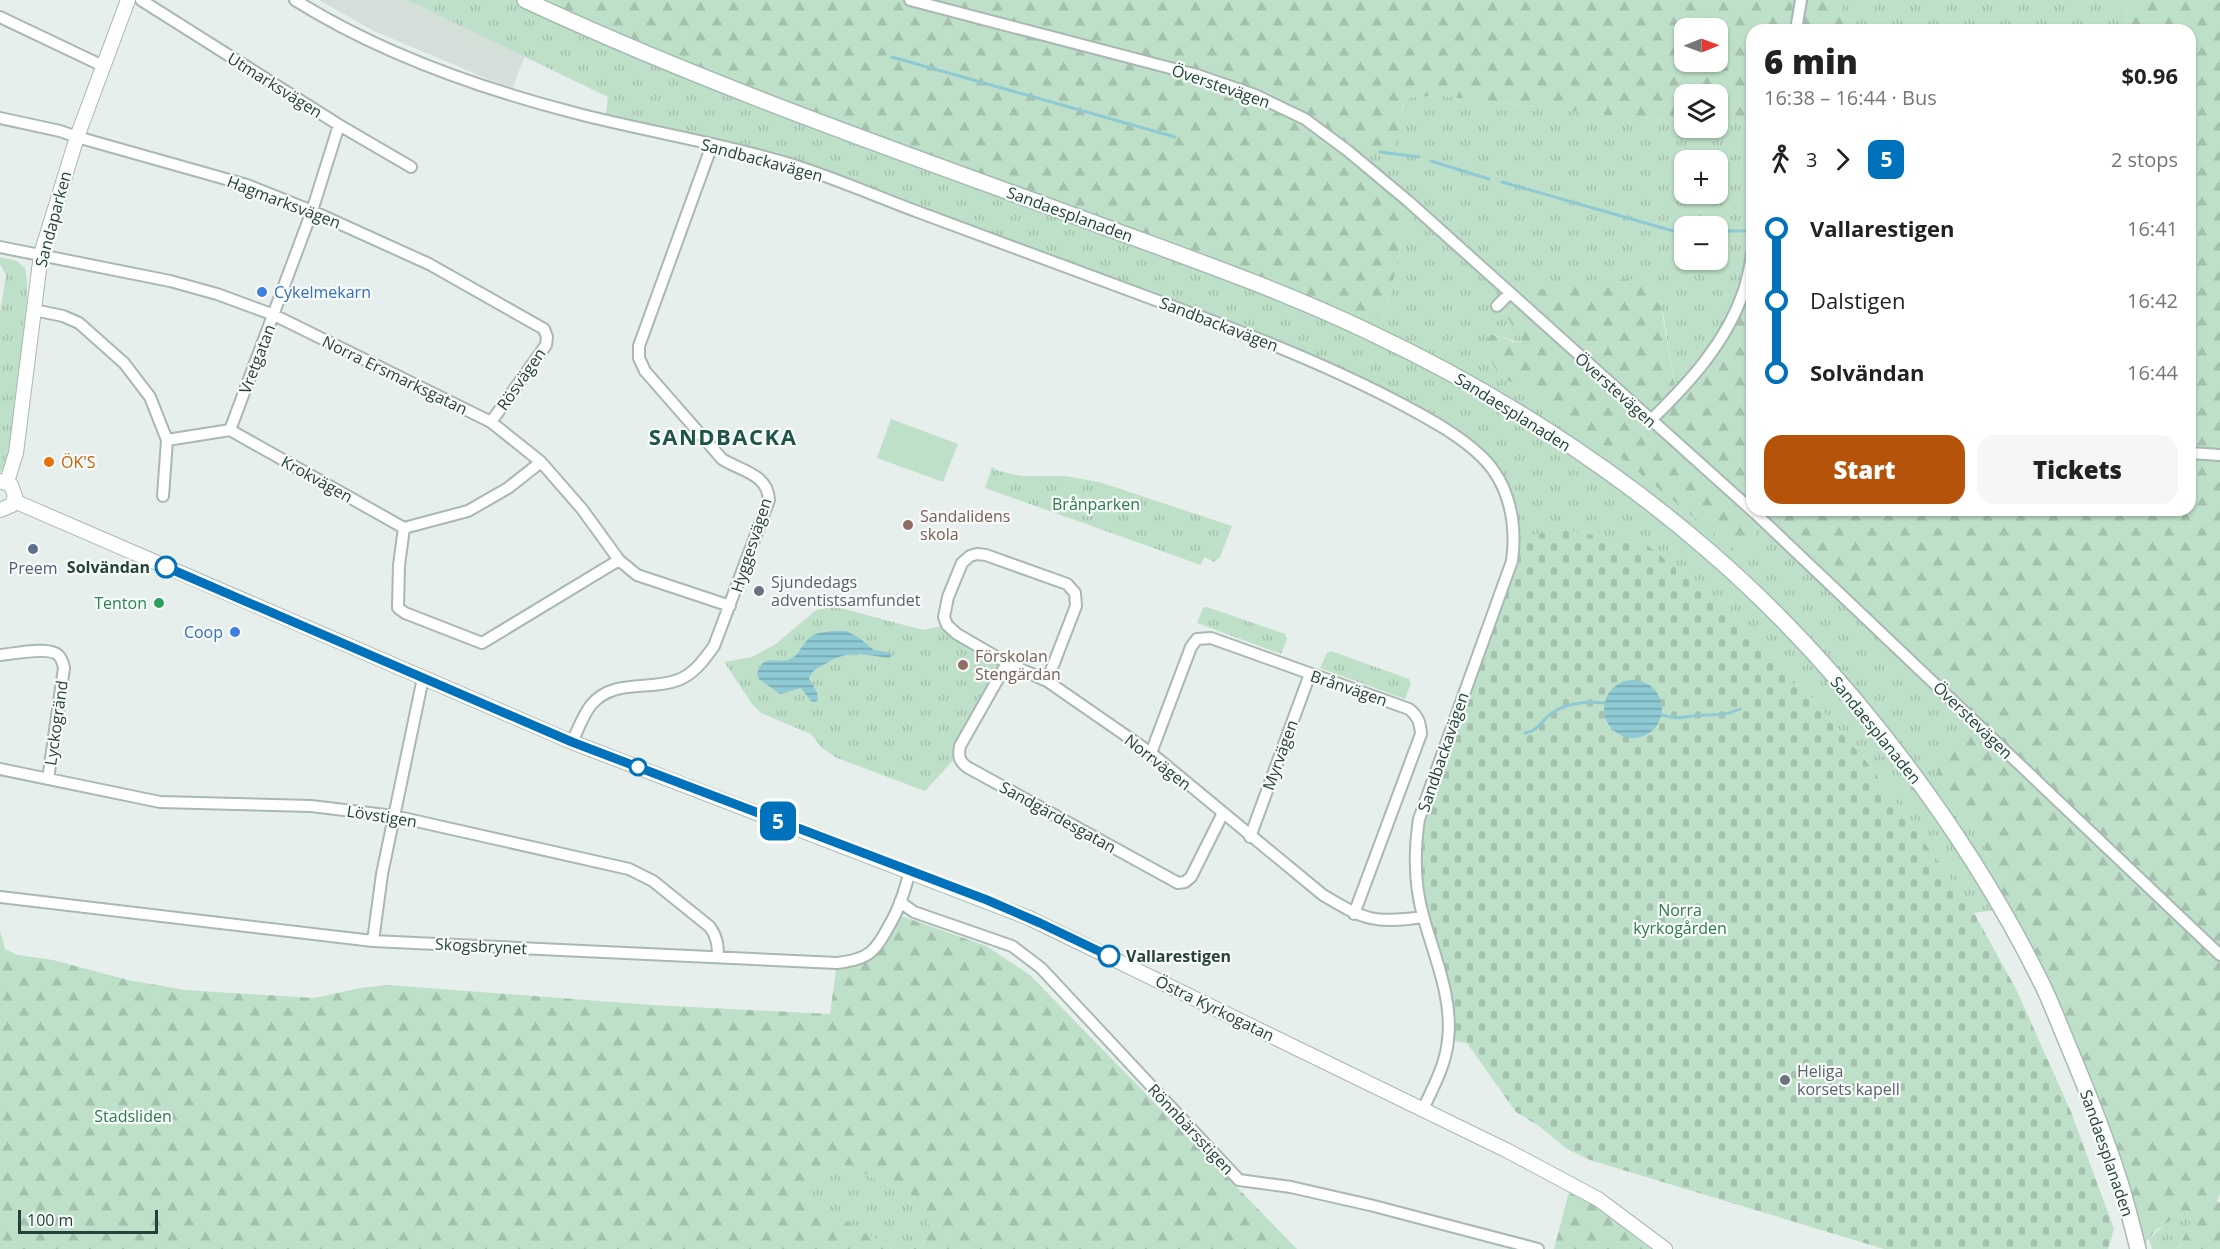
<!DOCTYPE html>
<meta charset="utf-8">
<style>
:root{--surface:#fff;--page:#f6f6f6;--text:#222;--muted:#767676;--accent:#b45309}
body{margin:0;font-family:"Open Sans",sans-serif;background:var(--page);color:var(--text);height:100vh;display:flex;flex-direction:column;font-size:22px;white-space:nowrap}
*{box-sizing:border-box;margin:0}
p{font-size:20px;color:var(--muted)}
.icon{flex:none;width:33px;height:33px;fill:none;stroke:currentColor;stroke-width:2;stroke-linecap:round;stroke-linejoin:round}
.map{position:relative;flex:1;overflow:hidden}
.drawer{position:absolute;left:1746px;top:24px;width:450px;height:492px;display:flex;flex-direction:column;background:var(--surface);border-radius:18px;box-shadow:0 2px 4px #0004}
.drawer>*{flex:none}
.badge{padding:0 12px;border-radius:9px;font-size:21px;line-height:39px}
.needle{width:39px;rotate:89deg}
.fabs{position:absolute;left:1674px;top:18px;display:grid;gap:12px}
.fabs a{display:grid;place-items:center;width:54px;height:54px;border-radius:12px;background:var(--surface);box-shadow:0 2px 4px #0004;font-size:30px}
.scale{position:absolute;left:18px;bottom:15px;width:140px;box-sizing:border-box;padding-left:6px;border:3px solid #24423a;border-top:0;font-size:16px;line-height:21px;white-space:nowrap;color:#24423a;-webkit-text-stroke:4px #f7fbf9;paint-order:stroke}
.map>.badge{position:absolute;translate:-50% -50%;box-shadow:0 0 0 3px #fff}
.legs{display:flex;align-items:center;gap:9px;height:66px;padding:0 18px;font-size:20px}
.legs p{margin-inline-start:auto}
.summary{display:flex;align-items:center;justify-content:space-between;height:102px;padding:0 18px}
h1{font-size:33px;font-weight:800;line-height:45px}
.action{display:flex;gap:12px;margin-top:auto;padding:12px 18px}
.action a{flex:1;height:69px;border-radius:18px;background:var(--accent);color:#fff;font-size:24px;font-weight:800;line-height:69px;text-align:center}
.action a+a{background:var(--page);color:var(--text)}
ul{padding:0 18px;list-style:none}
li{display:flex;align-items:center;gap:21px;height:72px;font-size:22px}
li i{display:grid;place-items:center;width:9px;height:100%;margin:0 8px;background:currentColor}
li i::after{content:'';width:15px;height:15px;margin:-8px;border:4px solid;border-radius:50%;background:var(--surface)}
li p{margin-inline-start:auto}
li:first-child i{background:linear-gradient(#0000 50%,currentColor 0)}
li:last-child i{background:linear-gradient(currentColor 50%,#0000 0)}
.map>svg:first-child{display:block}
.built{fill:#d4dfda}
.grass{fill:url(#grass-tufts);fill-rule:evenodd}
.forest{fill:url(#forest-firs);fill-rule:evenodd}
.cemetery{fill:url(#cemetery-stones)}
.garden{fill:#bfe0c8}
.water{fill:url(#water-rules)}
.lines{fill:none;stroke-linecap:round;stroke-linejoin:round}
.stream{stroke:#8ec9d4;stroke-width:3}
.minor-casing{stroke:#a8b8b2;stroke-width:14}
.tertiary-casing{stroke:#a8b8b2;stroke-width:16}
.secondary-casing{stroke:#a4bbb3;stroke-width:18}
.minor{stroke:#fff;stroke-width:10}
.tertiary{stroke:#fff;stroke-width:14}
.secondary{stroke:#fff;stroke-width:15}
.line-1-casing{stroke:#fff;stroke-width:14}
.line-1{stroke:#0072bc;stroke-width:9}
.shop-dot{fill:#3f7fe0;stroke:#f7fbf9;stroke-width:2}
.food-dot{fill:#e8710a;stroke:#f7fbf9;stroke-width:2}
.education-dot{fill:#8d6e63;stroke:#f7fbf9;stroke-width:2}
.service-dot{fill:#5c6f8a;stroke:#f7fbf9;stroke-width:2}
.stop-1-dot{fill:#fff;stroke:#0072bc;stroke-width:3}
.worship-dot{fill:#6b7280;stroke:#f7fbf9;stroke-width:2}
.leisure-dot{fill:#2e9e5b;stroke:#f7fbf9;stroke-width:2}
.labels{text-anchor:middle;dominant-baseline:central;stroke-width:4.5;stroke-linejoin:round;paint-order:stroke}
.street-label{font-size:16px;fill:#24423a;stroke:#f7fbf9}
.shop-label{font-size:16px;fill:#366cbe;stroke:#f7fbf9;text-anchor:start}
.food-label{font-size:16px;fill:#c56008;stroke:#f7fbf9;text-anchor:start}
.park-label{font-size:16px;fill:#2d7a4b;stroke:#f7fbf9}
.education-label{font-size:16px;fill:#785e54;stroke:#f7fbf9;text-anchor:start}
.stop-label{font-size:16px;font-weight:bold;fill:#24423a;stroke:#f7fbf9;text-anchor:end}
.service-label{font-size:16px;fill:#4e5e75;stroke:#f7fbf9}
.worship-label{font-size:16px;fill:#5b616d;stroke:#f7fbf9;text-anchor:start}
.leisure-label{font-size:16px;fill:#27864d;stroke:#f7fbf9;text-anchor:end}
.district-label{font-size:22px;font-weight:bold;letter-spacing:1.5px;fill:#1f5548;stroke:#f7fbf9}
</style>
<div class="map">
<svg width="2220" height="1249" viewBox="0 0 2220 1249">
<defs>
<pattern id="grass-tufts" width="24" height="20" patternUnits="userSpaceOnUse" patternTransform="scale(1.5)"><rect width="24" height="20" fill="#bfe0c8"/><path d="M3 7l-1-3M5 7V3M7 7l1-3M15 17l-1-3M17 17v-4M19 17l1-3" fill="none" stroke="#a4c1ad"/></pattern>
<pattern id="forest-firs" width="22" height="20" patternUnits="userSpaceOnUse" patternTransform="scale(1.5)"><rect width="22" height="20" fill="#bfe0c8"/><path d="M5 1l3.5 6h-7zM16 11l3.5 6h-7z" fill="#a4c1ad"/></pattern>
<pattern id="cemetery-stones" width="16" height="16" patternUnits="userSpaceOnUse" patternTransform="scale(1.5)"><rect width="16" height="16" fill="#bfe0c8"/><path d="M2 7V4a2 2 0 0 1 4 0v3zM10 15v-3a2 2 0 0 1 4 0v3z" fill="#a4c1ad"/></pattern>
<pattern id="water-rules" width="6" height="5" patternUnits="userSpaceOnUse" patternTransform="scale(1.5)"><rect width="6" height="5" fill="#8ec9d4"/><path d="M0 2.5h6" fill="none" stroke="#74a5ad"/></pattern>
</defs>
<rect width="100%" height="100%" fill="#e6efeb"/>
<!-- built -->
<path class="built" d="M 319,0 L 407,0 L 525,56 L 512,89 L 374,31 Z"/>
<!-- grass -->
<path class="grass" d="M 407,0 L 552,0 L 564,18 L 1382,313 L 1391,293 L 1402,239 L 1416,209 L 1348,151 L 1400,118 L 1404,102 L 1412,97 L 1442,96 L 1607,115 L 1684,120 L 1684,128 L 1718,128 L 1718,122 L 1752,124 L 1752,254 L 1725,331 L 1676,395 L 1663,313 L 1525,344 L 1487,333 L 1499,375 L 1566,416 L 1748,550 L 1759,524 L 1988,735 L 1938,776 L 1982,840 L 2002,909 L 1974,913 L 1870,766 L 1801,685 L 1793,685 L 1793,678 L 1763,648 L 1755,648 L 1676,576 L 1515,537 L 1510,506 L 1482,456 L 1347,377 L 828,178 L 605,120 L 608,97 ZM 1684,160 L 1718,160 L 1718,194 L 1684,194 ZM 1684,226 L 1718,226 L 1718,260 L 1684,260 Z
M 1839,0 L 2126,0 L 2127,30 L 1844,30 Z
M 0,257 L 17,261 L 25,268 L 27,280 L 27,299 L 11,445 L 4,467 L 0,473 L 0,313 L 6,275 L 0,264 Z
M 992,467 L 999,471 L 1022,476 L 1065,476 L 1099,482 L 1232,526 L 1220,557 L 1214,562 L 1204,557 L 1201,565 L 985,488 Z
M 833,606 L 923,630 L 947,625 L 1007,663 L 959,754 L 925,791 L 837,758 L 822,748 L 811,734 L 761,713 L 752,704 L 724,662 L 752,657 L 776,644 L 815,611 Z
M 1207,607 L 1285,634 L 1287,639 L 1281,654 L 1197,623 L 1203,608 Z
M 1331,651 L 1409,679 L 1411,683 L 1405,699 L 1320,668 L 1327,653 Z
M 838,1162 L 913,1196 L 930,1225 L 923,1245 L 910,1249 L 892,1249 L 796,1191 Z
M 2186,1210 L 2191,1221 L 2178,1249 L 2152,1249 L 2149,1239 L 2170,1219 Z"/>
<!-- forest -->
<path class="forest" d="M 552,0 L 1839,0 L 1844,30 L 1752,30 L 1752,124 L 1718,122 L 1718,94 L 1684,94 L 1684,120 L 1607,115 L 1442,96 L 1412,97 L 1403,103 L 1394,154 L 1349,151 L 1417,209 L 1402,239 L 1391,293 L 1382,313 L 1365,329 L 564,18 ZM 1684,28 L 1718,28 L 1718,62 L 1684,62 Z
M 2126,0 L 2220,0 L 2220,1194 L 2217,1201 L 2220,1203 L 2220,1249 L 2178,1249 L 2191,1221 L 2186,1210 L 2156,1230 L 2140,1249 L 2119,1177 L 2002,909 L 1982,840 L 1938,776 L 1937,755 C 1955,736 1961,734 1987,734 L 1759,524 L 1748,550 L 1737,552 L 1615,453 L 1566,416 L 1499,375 L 1491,361 L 1487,333 L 1515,342 L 1525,343 C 1514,327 1499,314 1510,295 C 1556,286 1601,278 1648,279 L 1658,289 L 1676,394 L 1725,331 L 1752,254 L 1752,510 L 2190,510 L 2190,30 L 2127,30 Z
M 896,914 L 986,946 L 1030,975 L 1297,1249 L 910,1249 L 923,1245 L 929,1225 L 913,1196 L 838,1162 L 797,1191 L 892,1249 L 0,1249 L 0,931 L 5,949 L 17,955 L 53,960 L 128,980 L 185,990 L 314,998 L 360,988 L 389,985 L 652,1005 L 830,1014 L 837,963 L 864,956 Z
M 1571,1184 L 1665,1249 L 1554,1249 Z"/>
<!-- cemetery -->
<path class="cemetery" d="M 1568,530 L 1648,546 L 1676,568 L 1676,576 L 1684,576 L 1715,603 L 1716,611 L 1724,611 L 1755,640 L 1755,647 L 1763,648 L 1793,678 L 1793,685 L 1801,685 L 1870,766 L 1974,913 L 2016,989 L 2071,1112 L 2114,1229 L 2108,1249 L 1884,1249 L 1590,1160 L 1567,1149 L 1539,1126 L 1516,1112 L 1467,1043 L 1448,1040 L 1447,1002 L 1430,938 L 1415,846 L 1515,537 Z"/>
<!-- garden -->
<path class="garden" d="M 891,419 L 958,444 L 943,482 L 877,458 Z"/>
<!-- water -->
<path class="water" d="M 833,631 L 846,631 L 858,637 L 874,650 L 891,653 L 891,656 L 889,658 C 865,655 848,649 825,664 C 817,669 812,669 809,679 L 817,692 L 818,700 L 815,702 L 811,701 L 801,688 L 780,694 L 759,679 L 757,674 C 763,651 780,666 792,658 C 796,656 799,652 801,648 C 812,633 815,633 833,631 Z
M1604 709a29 29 0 1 1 58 0a29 29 0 1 1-58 0Z"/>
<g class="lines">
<!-- stream -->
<path class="stream" d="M 892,57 L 1175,137
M 1380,152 L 1419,157
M 1431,161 L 1489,179
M 1502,182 L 1673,231 L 1684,231
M 1718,231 L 1746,231
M 1662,715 C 1682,721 1687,715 1706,715 C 1719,715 1727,715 1740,709
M 1525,733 C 1539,731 1541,720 1552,713 C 1568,702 1586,701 1604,703"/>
<!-- minor casing -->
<g class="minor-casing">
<path id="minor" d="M 141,0 L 339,125 L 411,167
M 295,0 C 381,54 481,89 579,114 C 649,132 721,143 790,164 C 835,178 878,197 921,213 C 1013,247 1105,281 1196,315 C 1269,342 1340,371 1407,407 C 1433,421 1462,437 1483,458 C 1510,485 1517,525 1512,561 L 1419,819 C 1414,852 1414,886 1424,919 C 1435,958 1453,999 1448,1040 C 1446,1064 1433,1088 1423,1109
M 910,0 L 1197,75 L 1255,95 L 1305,119 L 1348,151 L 1408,201 L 1755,513 L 2220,955
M 0,17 L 103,66
M 1796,30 L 1801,0
M 0,118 L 60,131 L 77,137 L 247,185 L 312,211 L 429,264 L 544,329 L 547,337 L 546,345 L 491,422
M 0,247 L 170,281 L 217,294 L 274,315 L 491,422 L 541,462 L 582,509 L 619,560 L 637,575 L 730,606
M 1497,306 L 1509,294
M 34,310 L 63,316 L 79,323 L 124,363 L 150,397 L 167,440 L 163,496
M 1651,420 C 1689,383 1727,342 1744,290 C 1748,279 1750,266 1752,254
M 230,430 L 404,528
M 167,440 L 230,430 L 312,211 L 339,125
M 2190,453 L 2220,455
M 404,528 L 399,565 L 398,608 L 405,613 L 482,643 L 619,560
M 404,528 L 468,511 L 508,488 L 541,462
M 0,655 C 13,654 49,646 58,655 C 62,658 63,664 64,668 L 48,779
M 1007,663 L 960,746 C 958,756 959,761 967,767 L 1178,883 L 1185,882 L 1191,877 L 1223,813
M 1047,681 L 1076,606 L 1075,593 L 1067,584 L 986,555 L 977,554 L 970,556 L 962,563 L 948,597 L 944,617 L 947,625 L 957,634 L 1007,663 L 1047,681 L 1151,753 L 1323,895 C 1365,920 1374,924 1423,917
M 572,742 C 578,730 583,715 591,705 C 613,678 650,691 678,680 C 694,674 704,660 714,646 L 769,500 C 768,474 741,471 722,459 L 645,371 L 639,358 L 639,346 L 712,145
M 1151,753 L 1191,647 L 1197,639 L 1211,638 L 1409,709 C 1418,716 1420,722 1421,734 L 1354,914
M 0,769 L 160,802 L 311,806 L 394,816 L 629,869 L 653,881 L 710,927 C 717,937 718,945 718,957
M 1250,837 L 1310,674
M 0,897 L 373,941 L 837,963 C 871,959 875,951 890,924 C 900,907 905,889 910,871
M 900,902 L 914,912 L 1012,946 L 1041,968 L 1239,1180 L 1291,1187 L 1370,1205 L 1538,1249
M 373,941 L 382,874 L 423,678"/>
</g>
<!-- tertiary casing -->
<g class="tertiary-casing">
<path id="tertiary" d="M 0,481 L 11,485 L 15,496 L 12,505 L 0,510
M 7,482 L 16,453 L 41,254 L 77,137 L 128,0
M 14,501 L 572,742 L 1029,918 L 1508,1151 L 1598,1199 L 1665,1249"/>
</g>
<!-- secondary casing -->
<g class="secondary-casing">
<path id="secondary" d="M 525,0 C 707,85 898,151 1086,220 C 1180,255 1277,288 1367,331 C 1489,388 1609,464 1710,552 C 1843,667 1966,829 2043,986 C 2052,1005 2060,1026 2068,1045 C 2086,1088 2104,1132 2118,1176 C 2126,1200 2132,1225 2138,1249"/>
</g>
<!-- minor -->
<use href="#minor" class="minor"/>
<!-- tertiary -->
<use href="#tertiary" class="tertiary"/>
<!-- secondary -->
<use href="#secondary" class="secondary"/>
</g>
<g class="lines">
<!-- line-1 casing -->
<g class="line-1-casing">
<path id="line-1" d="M 166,567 L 572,742 L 987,900 L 1040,923 L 1109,956"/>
</g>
<!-- line-1 -->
<use href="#line-1" class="line-1"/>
</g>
<!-- markers -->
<g class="shop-dot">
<circle cx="262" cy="292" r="6"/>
<circle cx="235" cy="632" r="6"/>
</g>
<circle class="food-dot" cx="49" cy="462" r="6"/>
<g class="education-dot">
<circle cx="908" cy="525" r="6"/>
<circle cx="963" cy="665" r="6"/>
</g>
<circle class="service-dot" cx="33" cy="549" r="6"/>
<g class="stop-1-dot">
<circle cx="166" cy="567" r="10"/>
<circle cx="638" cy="767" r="8"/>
<circle cx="1109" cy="956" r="10"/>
</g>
<g class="worship-dot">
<circle cx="759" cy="591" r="6"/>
<circle cx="1785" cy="1080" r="6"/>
</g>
<circle class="leisure-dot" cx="159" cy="603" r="6"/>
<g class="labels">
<!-- street labels -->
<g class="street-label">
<text transform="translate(275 85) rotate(32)">Utmarksvägen</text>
<text transform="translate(1221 86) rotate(19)">Överstevägen</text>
<text transform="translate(762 160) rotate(15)">Sandbackavägen</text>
<text transform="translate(284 202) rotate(21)">Hagmarksvägen</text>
<text transform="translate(1070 214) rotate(20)">Sandaesplanaden</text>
<text transform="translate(53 219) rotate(-75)">Sandaparken</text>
<text transform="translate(1219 324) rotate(21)">Sandbackavägen</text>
<text transform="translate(257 359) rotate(-69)">Vretgatan</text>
<text transform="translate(395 375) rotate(26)">Norra Ersmarksgatan</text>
<text transform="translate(521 379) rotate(-55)">Rösvägen</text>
<text transform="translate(1616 390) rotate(42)">Överstevägen</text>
<text transform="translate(1513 412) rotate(32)">Sandaesplanaden</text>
<text transform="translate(317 479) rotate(29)">Krokvägen</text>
<text transform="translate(751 545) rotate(-72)">Hyggesvägen</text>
<text transform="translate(1349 688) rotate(19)">Brånvägen</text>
<text transform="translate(1973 720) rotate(44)">Överstevägen</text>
<text transform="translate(56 723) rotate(-82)">Lyckogränd</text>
<text transform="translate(1876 730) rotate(51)">Sandaesplanaden</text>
<text transform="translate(1443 752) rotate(-71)">Sandbackavägen</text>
<text transform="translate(1280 755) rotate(-70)">Myrvägen</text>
<text transform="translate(1158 762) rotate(38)">Norrvägen</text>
<text transform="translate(382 816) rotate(9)">Lövstigen</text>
<text transform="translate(1058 817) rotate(29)">Sandgärdesgatan</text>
<text transform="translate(481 946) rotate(3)">Skogsbrynet</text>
<text transform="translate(1215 1008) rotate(26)">Östra Kyrkogatan</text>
<text transform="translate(1191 1129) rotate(47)">Rönnbärsstigen</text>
<text transform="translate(2107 1153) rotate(71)">Sandaesplanaden</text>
</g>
<!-- shop labels -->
<g class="shop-label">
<text x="274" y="292">Cykelmekarn</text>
<text x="223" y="632" text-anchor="end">Coop</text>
</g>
<!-- food labels -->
<g class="food-label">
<text x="61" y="462">ÖK'S</text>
</g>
<!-- park labels -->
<g class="park-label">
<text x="1096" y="504">Brånparken</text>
<text x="1680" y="910">Norra<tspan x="1680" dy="18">kyrkogården</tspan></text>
<text x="133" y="1116">Stadsliden</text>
</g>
<!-- education labels -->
<g class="education-label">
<text x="920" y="516">Sandalidens<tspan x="920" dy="18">skola</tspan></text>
<text x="975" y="656">Förskolan<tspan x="975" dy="18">Stengärdan</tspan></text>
</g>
<!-- stop labels -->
<g class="stop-label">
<text x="150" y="567">Solvändan</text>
<text x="1126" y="956" text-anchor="start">Vallarestigen</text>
</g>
<!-- service labels -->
<g class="service-label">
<text x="33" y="568">Preem</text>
</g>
<!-- worship labels -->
<g class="worship-label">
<text x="771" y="582">Sjundedags<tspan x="771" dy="18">adventistsamfundet</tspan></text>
<text x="1797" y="1071">Heliga<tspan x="1797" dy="18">korsets kapell</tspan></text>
</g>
<!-- leisure labels -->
<g class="leisure-label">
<text x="147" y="603">Tenton</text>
</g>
<!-- district labels -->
<g class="district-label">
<text x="723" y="436">SANDBACKA</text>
</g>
</g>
</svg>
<div class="fabs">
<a><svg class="needle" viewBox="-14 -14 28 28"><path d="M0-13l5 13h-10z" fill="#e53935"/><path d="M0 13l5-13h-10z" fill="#767676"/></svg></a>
<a><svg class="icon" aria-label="layers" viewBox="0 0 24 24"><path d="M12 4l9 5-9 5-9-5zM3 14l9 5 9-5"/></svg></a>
<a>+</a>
<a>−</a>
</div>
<div class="scale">100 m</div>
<b class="badge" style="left:778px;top:821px;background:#0072bc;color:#fff">5</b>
<section class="drawer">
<div class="summary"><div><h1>6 min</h1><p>16:38 – 16:44 · Bus</p></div><b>$0.96</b></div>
<div class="legs"><svg class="icon" aria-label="walk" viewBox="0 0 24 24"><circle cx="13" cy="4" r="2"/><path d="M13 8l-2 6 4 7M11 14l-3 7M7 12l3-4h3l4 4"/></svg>3<svg class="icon" aria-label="forward" viewBox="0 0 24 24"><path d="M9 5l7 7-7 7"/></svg><b class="badge" style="background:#0072bc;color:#fff">5</b><p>2 stops</p></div>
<ul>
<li><i style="color:#0072bc"></i><b>Vallarestigen</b><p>16:41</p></li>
<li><i style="color:#0072bc"></i><span>Dalstigen</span><p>16:42</p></li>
<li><i style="color:#0072bc"></i><b>Solvändan</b><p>16:44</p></li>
</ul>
<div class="action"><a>Start</a><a>Tickets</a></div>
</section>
</div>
